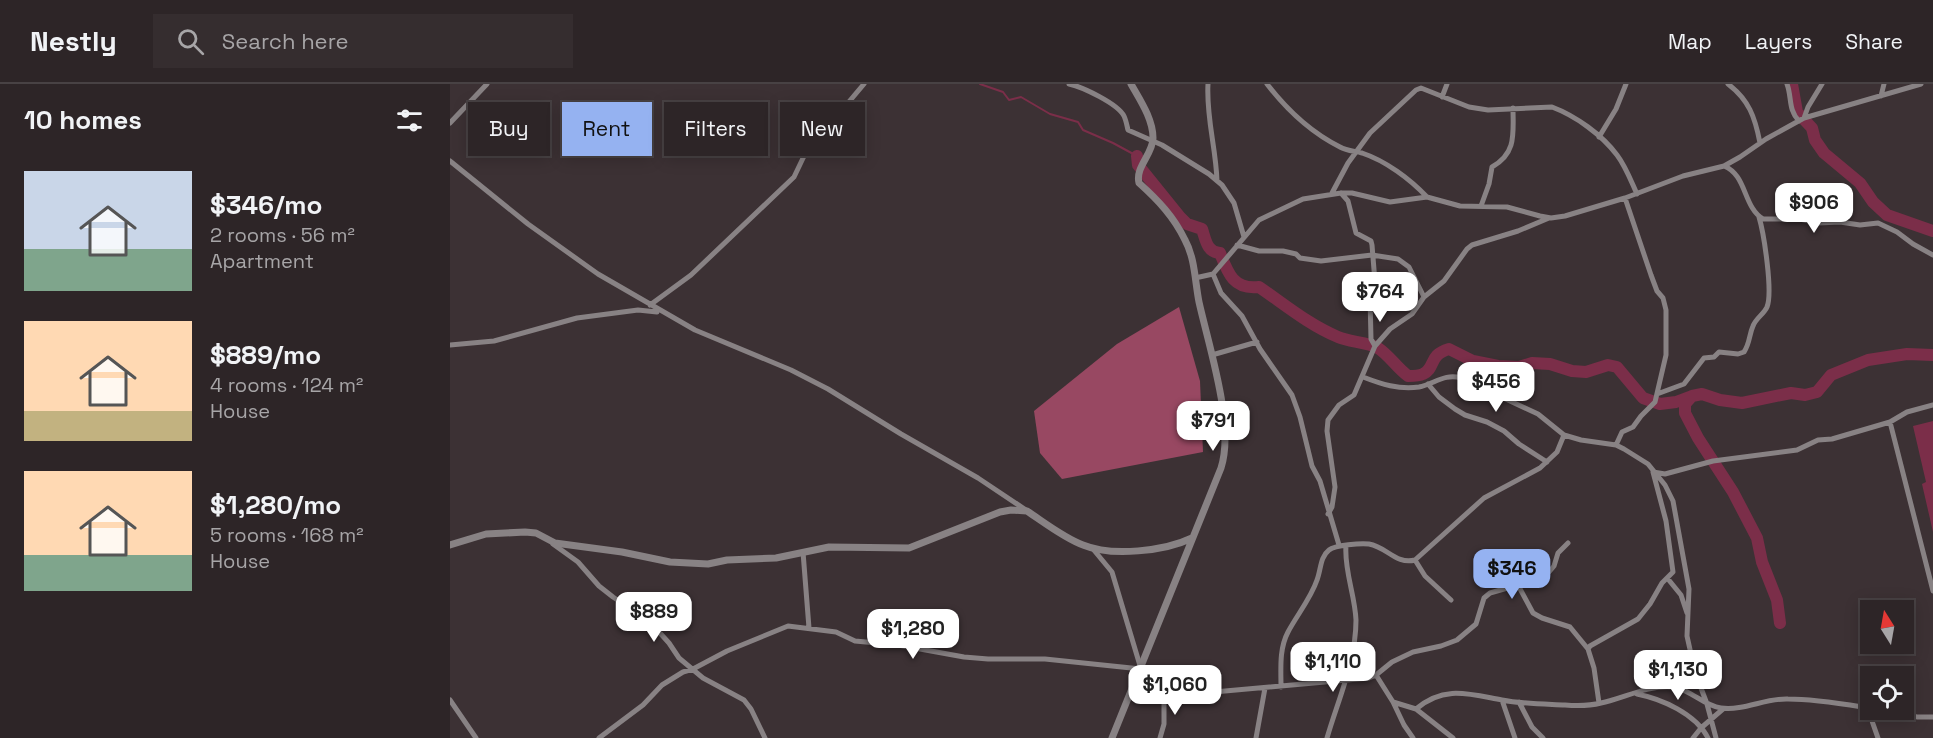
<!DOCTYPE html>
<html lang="en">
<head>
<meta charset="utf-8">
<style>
	:root { --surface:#2d2527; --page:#352d2f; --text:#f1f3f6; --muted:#a7a5a7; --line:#484244; --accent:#95b2f1 }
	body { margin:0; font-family:"Space Grotesk",sans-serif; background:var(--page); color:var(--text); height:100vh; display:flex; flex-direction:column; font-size:22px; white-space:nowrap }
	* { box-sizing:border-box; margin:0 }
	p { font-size:20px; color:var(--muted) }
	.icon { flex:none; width:33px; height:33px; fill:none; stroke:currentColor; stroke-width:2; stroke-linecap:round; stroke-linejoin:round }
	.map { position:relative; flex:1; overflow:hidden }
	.sheet { display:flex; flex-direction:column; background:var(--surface); width:450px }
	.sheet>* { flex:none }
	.top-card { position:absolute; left:18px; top:18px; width:570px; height:54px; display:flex; gap:12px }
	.needle { width:39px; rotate:349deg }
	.fabs { position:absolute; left:1410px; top:516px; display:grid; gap:12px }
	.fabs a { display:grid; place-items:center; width:54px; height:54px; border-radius:0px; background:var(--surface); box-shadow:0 3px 15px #0003,0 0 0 2px var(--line); font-size:30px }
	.price { position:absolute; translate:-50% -51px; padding:0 14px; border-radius:12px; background:#fff; color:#222; font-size:20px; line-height:39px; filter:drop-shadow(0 2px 3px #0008) }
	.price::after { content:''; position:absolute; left:50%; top:36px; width:18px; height:14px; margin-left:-9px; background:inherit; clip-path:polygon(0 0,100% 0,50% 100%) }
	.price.active { background:var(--accent); color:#111 }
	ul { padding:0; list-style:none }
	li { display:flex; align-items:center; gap:18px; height:150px; padding:0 24px }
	li span { display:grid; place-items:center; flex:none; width:168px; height:120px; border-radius:0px; color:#555 }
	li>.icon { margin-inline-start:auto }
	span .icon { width:72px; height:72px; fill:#fffc; stroke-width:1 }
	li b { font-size:26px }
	h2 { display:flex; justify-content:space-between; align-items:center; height:72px; padding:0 24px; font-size:26px }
	.chip { padding:0 21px; border-radius:0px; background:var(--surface); box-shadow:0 3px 15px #0003,0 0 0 2px var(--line); font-size:21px; line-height:54px }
	.chip.active { background:var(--accent); color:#111 }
	header { display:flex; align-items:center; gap:36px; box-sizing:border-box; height:84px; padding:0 30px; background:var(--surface); border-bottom:2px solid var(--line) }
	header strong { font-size:28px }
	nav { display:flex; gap:33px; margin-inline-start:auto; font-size:21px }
	.search { width:420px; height:54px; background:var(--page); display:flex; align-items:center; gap:15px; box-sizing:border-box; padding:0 21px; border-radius:0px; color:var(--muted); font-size:22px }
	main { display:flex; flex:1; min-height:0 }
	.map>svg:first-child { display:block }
	.forest { fill:#984862 }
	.water { fill:#7b2e49 }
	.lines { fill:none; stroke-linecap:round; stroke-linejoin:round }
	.stream { stroke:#7b2e49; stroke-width:2 }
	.river { stroke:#7b2e49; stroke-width:12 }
	.minor { stroke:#888284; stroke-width:5 }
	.tertiary { stroke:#888284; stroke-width:7 }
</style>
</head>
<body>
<header>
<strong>Nestly</strong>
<div class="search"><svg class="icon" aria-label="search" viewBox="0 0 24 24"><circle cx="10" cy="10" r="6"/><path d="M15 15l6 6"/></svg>Search here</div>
<nav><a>Map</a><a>Layers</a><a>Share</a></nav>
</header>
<main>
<section class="sheet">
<h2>10 homes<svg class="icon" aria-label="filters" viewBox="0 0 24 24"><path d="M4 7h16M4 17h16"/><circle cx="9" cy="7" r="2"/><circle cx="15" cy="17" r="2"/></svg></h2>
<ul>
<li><span style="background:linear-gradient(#c9d6e8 65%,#7fa58c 0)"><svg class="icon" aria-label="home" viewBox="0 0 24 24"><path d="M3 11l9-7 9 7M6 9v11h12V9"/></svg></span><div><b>$346/mo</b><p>2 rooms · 56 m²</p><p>Apartment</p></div></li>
<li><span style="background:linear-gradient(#ffd9b3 75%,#c2b280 0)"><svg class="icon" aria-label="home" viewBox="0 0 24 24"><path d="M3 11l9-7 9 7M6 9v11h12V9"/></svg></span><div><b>$889/mo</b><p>4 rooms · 124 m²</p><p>House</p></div></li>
<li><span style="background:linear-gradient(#ffd9b3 70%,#7fa58c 0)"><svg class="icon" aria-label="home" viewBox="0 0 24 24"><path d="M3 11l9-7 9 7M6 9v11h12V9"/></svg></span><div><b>$1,280/mo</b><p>5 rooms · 168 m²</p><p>House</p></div></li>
</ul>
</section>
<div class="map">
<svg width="1483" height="654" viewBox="0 0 1483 654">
	<rect width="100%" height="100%" fill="#3c3134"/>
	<path class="forest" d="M 729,223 L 750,297 L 753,368 L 612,395 L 590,369 L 584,327 L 667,260 Z"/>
	<path class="water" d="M 1483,337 L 1483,448 L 1472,400 L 1476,398 L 1463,342 Z"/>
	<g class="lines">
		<path class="stream" d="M 530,0 L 553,8 L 559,16 L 571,13 L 600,30 L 628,38 L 633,46 L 663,59 L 687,72"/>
		<path class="river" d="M 1342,0 L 1347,28 L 1362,44 L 1365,56 L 1374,69 L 1410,99 L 1423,118 L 1437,131 L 1483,147
			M 687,72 L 688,81 L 730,133 L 737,140 L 752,145 C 756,157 757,168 770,169 C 778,190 784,206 809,203 C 834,220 859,241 888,253 C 899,258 918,258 928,264 C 940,272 946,283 958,292 C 962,292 969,292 973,290 C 986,284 978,271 999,265 L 1023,277 L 1048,282 L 1069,283 L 1082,279 L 1100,280 L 1122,287 L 1136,288 L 1158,281 L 1167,283 L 1193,314 L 1210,320 L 1226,318 L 1242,312 L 1252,310 L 1270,316 L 1292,319 L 1341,309 L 1355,311 L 1367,308 L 1381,291 L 1418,276 L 1457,270 L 1483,271
			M 1242,312 L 1235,320 L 1235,329 L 1248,354 L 1283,408 L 1307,454 L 1312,478 L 1327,516 L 1330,539"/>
		<path class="minor" d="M 619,0 C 633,3 668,20 674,32 C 676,36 677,42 678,46 L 712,61 L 759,90 L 772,101 L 784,119 L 794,153
			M 758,0 C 756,33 766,64 767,97
			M 817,0 C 837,26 860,48 890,63 C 897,67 905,67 912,69 C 936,77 960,95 977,113
			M 1278,0 C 1299,16 1305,33 1310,59
			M 1337,0 C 1342,13 1338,26 1349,37
			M 1431,12 L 1434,0
			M 992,13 L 997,0
			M 1354,34 L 1358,23 L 1372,0
			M 0,39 L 37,0
			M 1149,53 L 1166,25 L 1176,0
			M 0,77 L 78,140 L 148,190 L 245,246 L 341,286 L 378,305 L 451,350 L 528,394 L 576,426
			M 1274,82 C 1297,91 1293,123 1313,135 L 1350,135 L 1368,139 L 1390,138 L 1410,141 L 1428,139 L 1447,148 L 1463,160 L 1483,171
			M 882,109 L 898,79 L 920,49 L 966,6 L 971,4 L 1019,23 L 1038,26 L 1102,23 C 1126,32 1152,51 1167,71 C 1176,83 1181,97 1187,110
			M 891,109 L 898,117 L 906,149 L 921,157 L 922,161 L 925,198 L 920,213 L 921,255 L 925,262
			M 1031,122 L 1039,100 L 1042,83 C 1067,69 1063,49 1063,24
			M 787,161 L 809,167 L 833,167 L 846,170 L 850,174 L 871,177 L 922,171 L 948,175 L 959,183 L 974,213
			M 763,190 L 771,209 L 792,232 L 810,265 L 842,311 L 850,333 L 862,382 L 870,397 L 889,461
			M 745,194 L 763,190 L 809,136 L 853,115 L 891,109 L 902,109 L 940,118 L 977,113 L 1010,122 L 1057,123 L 1090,132 L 1101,134 L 1115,132 L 1175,114 L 1233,92 L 1274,82 L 1290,73 L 1316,55 L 1354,34 L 1471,0
			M 200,221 L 241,191 L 344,93 L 355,70 L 414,0
			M 0,261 L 44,257 L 127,234 L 188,226 L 207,228
			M 762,271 L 807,258
			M 913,293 C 931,300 949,306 969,303 C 984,300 995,289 1011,294 L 1088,330 L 1114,351 L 1131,356 L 1166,361 L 1174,365 L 1198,380 L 1215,401 L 1223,417 L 1239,505 L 1237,552 L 1245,588 L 1257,620 L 1266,654
			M 978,300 L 989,313 L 1005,325 L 1015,331 L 1037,338 L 1054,347 L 1069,360 L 1097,378
			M 1207,310 L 1234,300 L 1254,274 L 1264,273 L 1269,268 L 1288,270 L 1294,268 C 1300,259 1299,251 1303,242 C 1306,234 1314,230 1317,223 C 1323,208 1314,150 1309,133
			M 1440,338 L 1483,507
			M 1166,361 L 1172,348 L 1183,343 L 1191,332 L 1205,318 L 1216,271 L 1216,226 L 1213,214 L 1207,207 L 1201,191 L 1175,114
			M 878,430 L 882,423 L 885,403 L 877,347 L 878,336 L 889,321 L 904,311 L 925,262 L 940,245 L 962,230 L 974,213 L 994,197 L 1017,165 L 1022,161 L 1068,147 L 1099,134
			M 1118,459 L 1108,469 L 1104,482 L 1099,488 L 1068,501 L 1083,529 L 1092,534 L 1120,543 L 1138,565
			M 103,460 L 128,478 L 149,502 L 163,513 L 200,538 L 219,559 L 229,574 L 253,594 L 294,616 L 301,625 L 315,654
			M 353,468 L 359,544
			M 965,476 L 1034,414 L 1090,384 L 1107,368 L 1114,351
			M 1218,495 L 1231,511 L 1237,529
			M 926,591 L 943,618 L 966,625 L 1003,654
			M 684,602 L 702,606 L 753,609 L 919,594 L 926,591 L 942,578 L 963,568 L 991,562 L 1007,556 L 1026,540 L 1034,514 L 1040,509 L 1068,501
			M 831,603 C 831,585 829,565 838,548 C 847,531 861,514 867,496 C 871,486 870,473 879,466 C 885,461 911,459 919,460 C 937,463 946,481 965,476 L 975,492 L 1001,516
			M 1187,610 C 1212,615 1246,630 1258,654
			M 0,616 L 26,654
			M 1052,616 L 1065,654
			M 943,618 L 954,641 L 963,654
			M 1069,618 L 1082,643 L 1093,654
			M 1149,619 L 1144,584 L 1138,565 L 1140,562 L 1188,535 L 1200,520 L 1212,499 L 1223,488 L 1216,437 L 1203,388 L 1215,390 L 1263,377 L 1347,366 L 1368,356 L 1382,355 L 1440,338 L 1457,328 L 1483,321
			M 966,625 C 994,601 1019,610 1052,616 C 1072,620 1094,620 1115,621 C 1127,622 1139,622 1151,619 C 1174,614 1198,601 1222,603 C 1241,605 1253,622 1271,624 C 1294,627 1315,614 1338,615 C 1376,615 1417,625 1455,629 L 1467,633 L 1483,633
			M 1412,625 L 1422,637 L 1428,654
			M 149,654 L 193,621 L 212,601 L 233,588 L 243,585 L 277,567 L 338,542 L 386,548 L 405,557 L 448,561 L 514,573 L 538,575 L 595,575 L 691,585 L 662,488 L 643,465
			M 710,654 L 714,640 L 714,607
			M 806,654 L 815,604
			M 877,654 C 888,616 906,577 906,536 C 905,511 894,486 896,462
			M 1243,654 L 1251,644 L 1273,625"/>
		<path class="tertiary" d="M 0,461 L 36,450 L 75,448 L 86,449 L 105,459 L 172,468 L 220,478 L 258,480 L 277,476 L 326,474 L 379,463 L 459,464 L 550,428 L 561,426 L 577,427 C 595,439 614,454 633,461 C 662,473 715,467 742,454
			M 662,654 L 771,384 C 785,341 759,263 749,218 C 745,198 745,174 735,156 C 724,133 708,116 689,99 C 685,83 703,70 703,54 C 703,35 690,16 681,0"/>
	</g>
</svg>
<div class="fabs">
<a><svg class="needle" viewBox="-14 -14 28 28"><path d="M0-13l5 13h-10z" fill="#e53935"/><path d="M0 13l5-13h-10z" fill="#a7a5a7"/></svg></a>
<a><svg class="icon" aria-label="locate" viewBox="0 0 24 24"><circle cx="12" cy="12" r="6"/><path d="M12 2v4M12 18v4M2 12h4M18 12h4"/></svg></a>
</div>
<b class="price" style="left:1364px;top:150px">$906</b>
<b class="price" style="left:930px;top:239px">$764</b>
<b class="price" style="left:1046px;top:329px">$456</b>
<b class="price" style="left:763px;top:368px">$791</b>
<b class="price active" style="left:1062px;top:516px">$346</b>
<b class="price" style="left:204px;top:559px">$889</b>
<b class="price" style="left:463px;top:576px">$1,280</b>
<b class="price" style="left:883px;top:609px">$1,110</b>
<b class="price" style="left:1228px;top:617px">$1,130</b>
<b class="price" style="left:725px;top:632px">$1,060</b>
<div class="top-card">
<a class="chip">Buy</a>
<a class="chip active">Rent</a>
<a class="chip">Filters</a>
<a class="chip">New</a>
</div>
</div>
</main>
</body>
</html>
